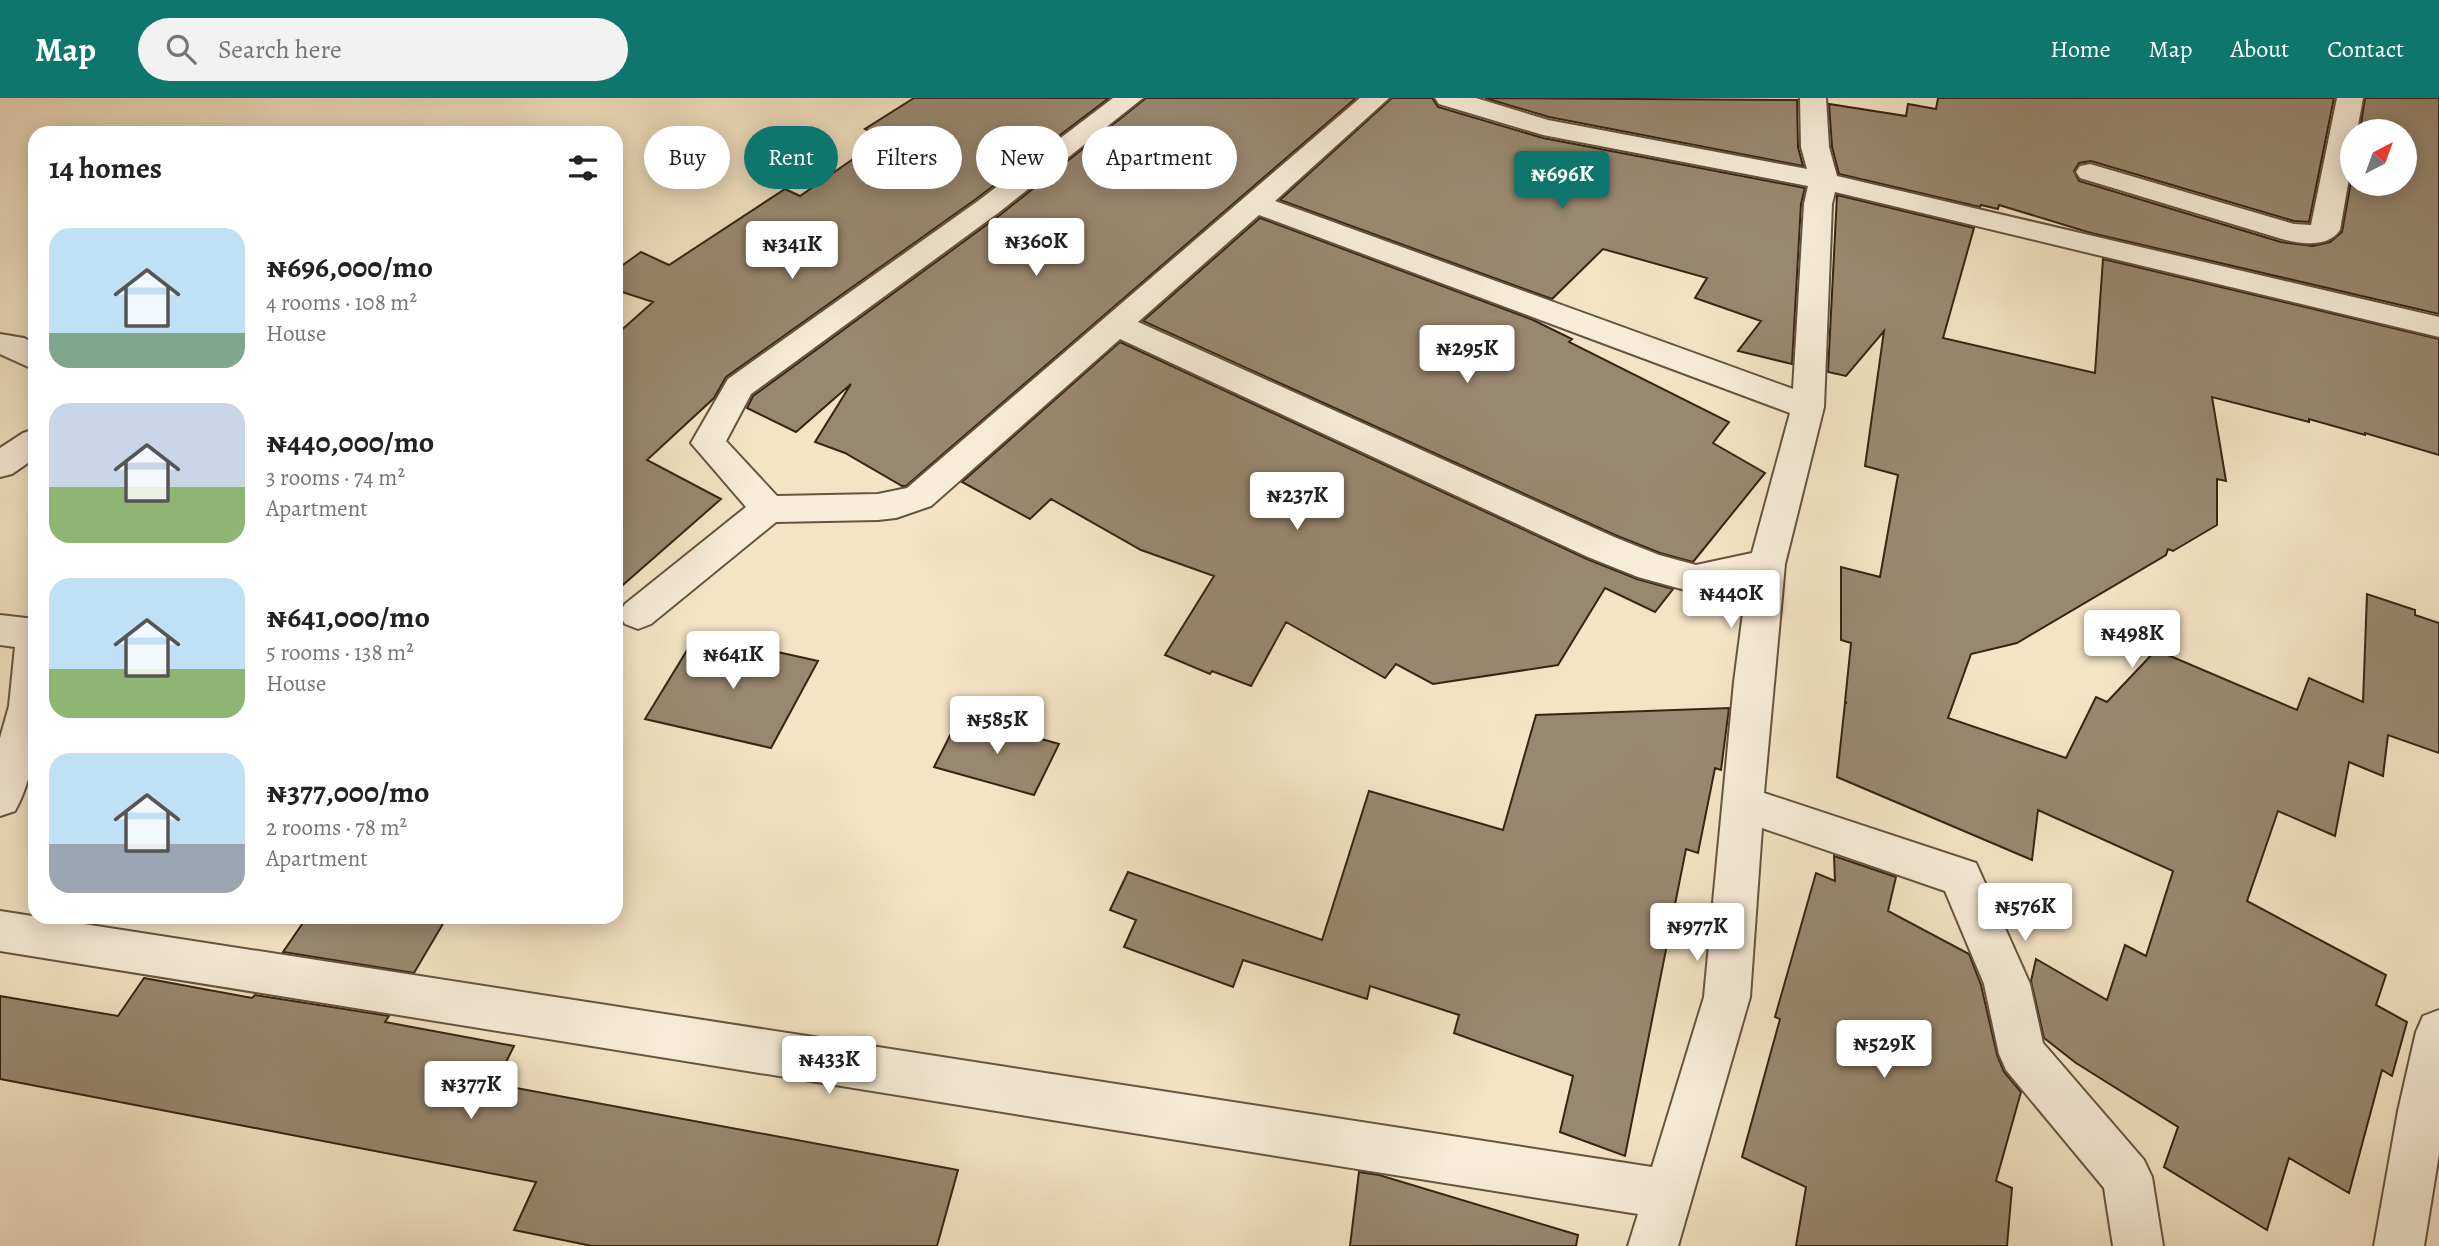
<!DOCTYPE html>
<html lang="en">
<head>
<meta charset="utf-8">
<style>
	:root { --surface:#fff; --page:#f2f2f2; --text:#222; --muted:#767676; --accent:#0f766e }
	body { margin:0; font-family:Alegreya,serif; background:var(--page); color:var(--text); height:100vh; display:flex; flex-direction:column; font-size:26px; white-space:nowrap }
	* { box-sizing:border-box; margin:0 }
	p { font-size:23px; color:var(--muted) }
	.icon { flex:none; width:38px; height:38px; fill:none; stroke:currentColor; stroke-width:2; stroke-linecap:round; stroke-linejoin:round }
	.map { position:relative; flex:1; overflow:hidden }
	.panel { position:absolute; left:28px; top:28px; width:595px; height:798px; display:flex; flex-direction:column; background:var(--surface); border-radius:21px; box-shadow:0 4px 18px #0003 }
	.panel>* { flex:none }
	.banner { position:absolute; left:644px; top:28px; width:665px; height:63px; display:flex; gap:14px }
	.needle { width:46px; rotate:41deg }
	.fabs { position:absolute; left:2340px; top:21px; display:grid; gap:14px }
	.fabs a { display:grid; place-items:center; width:77px; height:77px; border-radius:50%; background:var(--surface); box-shadow:0 4px 18px #0003; font-size:35px }
	.price { position:absolute; translate:-50% -60px; padding:0 16px; border-radius:7px; background:#fff; color:#222; font-size:23px; line-height:46px; filter:drop-shadow(0 2px 4px #0008) }
	.price::after { content:''; position:absolute; left:50%; top:42px; width:21px; height:16px; margin-left:-10px; background:inherit; clip-path:polygon(0 0,100% 0,50% 100%) }
	.price.current { background:var(--accent); color:#fff }
	ul { padding:0; list-style:none }
	li { display:flex; align-items:center; gap:21px; height:175px; padding:0 21px }
	li span { display:grid; place-items:center; flex:none; width:196px; height:140px; border-radius:21px; color:#555 }
	li>.icon { margin-inline-start:auto }
	span .icon { width:84px; height:84px; fill:#fffc; stroke-width:1 }
	li b { font-size:30px }
	h2 { display:flex; justify-content:space-between; align-items:center; height:84px; padding:0 21px; font-size:30px }
	.chip { padding:0 24px; border-radius:32px; background:var(--surface); box-shadow:0 4px 18px #0003; font-size:24px; line-height:63px }
	.chip.current { background:var(--accent); color:#fff }
	header { display:flex; align-items:center; gap:42px; box-sizing:border-box; height:98px; padding:0 35px; background:var(--accent); color:#fff }
	header strong { font-size:33px }
	nav { display:flex; gap:38px; margin-inline-start:auto; font-size:24px }
	.search { width:490px; height:63px; background:var(--page); display:flex; align-items:center; gap:18px; box-sizing:border-box; padding:0 24px; border-radius:38px; color:var(--muted); font-size:26px }
	.map>svg:first-child { display:block }
	.building { fill:#998870; stroke:#372414; stroke-width:2 }
	.lines { fill:none; stroke-linecap:round; stroke-linejoin:round }
	.minor-casing { stroke:#665440; stroke-width:4 }
	.minor { fill:#f8edd9; fill-rule:evenodd }
</style>
</head>
<body>
<header>
<strong>Map</strong>
<div class="search"><svg class="icon" aria-label="search" viewBox="0 0 24 24"><circle cx="10" cy="10" r="6"/><path d="M15 15l6 6"/></svg>Search here</div>
<nav><a>Home</a><a>Map</a><a>About</a><a>Contact</a></nav>
</header>
<div class="map">
<svg width="2439" height="1148" viewBox="0 0 2439 1148">
	<rect width="100%" height="100%" fill="#f4e4c5"/>
	<filter id="stains"><feTurbulence type="fractalNoise" baseFrequency=".00286" numOctaves="4"/><feColorMatrix values="0 0 0 0 .2 0 0 0 0 .09 0 0 0 0 .02 0 0 0 .5 -.17"/></filter>
	<radialGradient id="worn" r=".72"><stop offset=".6" stop-color="#630" stop-opacity="0"/><stop offset="1" stop-color="#630" stop-opacity=".3"/></radialGradient>
	<path class="building" d="M 914,0 L 1109,0 L 976,101 L 726,279 L 714,300 L 647,362 L 721,401 L 616,493 L 616,237 L 653,204 L 616,192 L 616,172 L 641,154 L 669,167 L 785,91 L 800,98 L 883,40 L 865,31 Z
		M 1146,0 L 1356,0 L 906,388 L 902,388 L 845,355 L 815,344 L 851,286 L 796,334 L 747,310 L 753,298 L 1000,117 Z
		M 1392,0 L 1432,0 L 1438,9 L 1543,40 L 1805,90 L 1801,106 L 1792,266 L 1738,253 L 1761,223 L 1695,200 L 1707,180 L 1603,151 L 1552,201 L 1280,102 Z
		M 1485,0 L 1797,2 L 1798,49 L 1803,68 L 1549,19 Z
		M 1938,0 L 2334,0 L 2309,124 L 2294,123 L 2091,63 L 2079,65 L 2074,73 L 2079,83 L 2281,144 L 2313,148 L 2330,144 L 2342,134 L 2352,78 L 2352,86 L 2404,86 L 2404,33 L 2360,33 L 2365,0 L 2439,0 L 2439,216 L 2091,135 L 1999,107 L 1998,111 L 1981,107 L 1980,109 L 1839,76 L 1832,49 L 1829,6 L 1906,18 L 1908,6 L 1936,11 Z
		M 1837,97 L 1974,130 L 1943,240 L 2095,275 L 2103,161 L 2439,241 L 2439,357 L 2365,335 L 2365,337 L 2309,321 L 2309,324 L 2212,299 L 2226,383 L 2217,381 L 2217,427 L 2173,453 L 2168,451 L 2166,457 L 2017,545 L 1971,556 L 1948,620 L 2066,660 L 2096,599 L 2107,604 L 2156,552 L 2297,612 L 2309,580 L 2363,604 L 2367,496 L 2415,512 L 2415,517 L 2439,525 L 2439,655 L 2388,637 L 2383,678 L 2349,664 L 2335,738 L 2278,713 L 2247,803 L 2386,877 L 2376,907 L 2407,924 L 2392,978 L 2382,972 L 2349,1095 L 2289,1060 L 2267,1132 L 2164,1069 L 2178,1029 L 2076,965 L 2044,940 L 2031,883 L 2036,861 L 2107,902 L 2125,847 L 2146,858 L 2173,773 L 2038,712 L 2032,762 L 1837,679 L 1845,605 L 1847,605 L 1845,604 L 1851,545 L 1841,542 L 1841,469 L 1880,479 L 1898,377 L 1865,368 L 1884,233 L 1846,278 L 1828,274 Z
		M 1260,120 L 1531,221 L 1572,241 L 1569,244 L 1729,324 L 1713,345 L 1765,375 L 1693,464 L 1660,455 L 1615,437 L 1143,223 Z
		M 1120,244 L 1587,461 L 1637,481 L 1673,491 L 1655,514 L 1605,490 L 1558,567 L 1433,586 L 1396,566 L 1385,580 L 1286,524 L 1251,588 L 1212,573 L 1210,576 L 1165,557 L 1214,478 L 1141,452 L 1051,401 L 1030,421 L 962,384 Z
		M 697,536 L 818,563 L 771,650 L 645,621 Z
		M 1729,610 L 1721,672 L 1715,670 L 1698,755 L 1686,751 L 1625,1058 L 1560,1034 L 1573,978 L 1454,935 L 1459,917 L 1370,888 L 1367,901 L 1243,862 L 1233,889 L 1124,849 L 1136,822 L 1110,812 L 1128,774 L 1322,842 L 1369,693 L 1503,732 L 1536,617 Z
		M 960,618 L 1059,646 L 1034,697 L 934,669 Z
		M 1834,758 L 1896,779 L 1888,813 L 1969,856 L 1981,887 L 1997,957 L 2004,974 L 2021,994 L 1996,1083 L 2012,1090 L 2007,1148 L 1796,1148 L 1806,1089 L 1742,1059 L 1780,921 L 1775,919 L 1816,775 L 1835,783 Z
		M 307,819 L 447,819 L 414,875 L 283,854 Z
		M 144,880 L 252,900 L 255,897 L 389,918 L 385,924 L 514,948 L 495,986 L 958,1072 L 937,1148 L 592,1148 L 514,1132 L 536,1084 L 0,981 L 0,898 L 118,918 Z
		M 1359,1074 L 1379,1077 L 1578,1137 L 1576,1148 L 1350,1148 Z"/>
	<g class="lines">
		<defs>
			<path id="minor" d="M 1113,0 L 1143,0 L 998,115 L 751,296 L 726,343 L 777,398 L 878,396 L 907,390 L 1360,0 L 1389,0 L 1275,103 L 1793,291 L 1804,106 L 1808,88 L 1543,37 L 1439,6 L 1435,0 L 1476,0 L 1548,22 L 1807,71 L 1801,49 L 1800,0 L 1826,0 L 1829,49 L 1837,78 L 2439,219 L 2439,239 L 1835,94 L 1832,106 L 1824,309 L 1785,466 L 1764,695 L 1976,765 L 2030,886 L 2043,945 L 2144,1062 L 2152,1079 L 2163,1148 L 2113,1148 L 2104,1090 L 2006,972 L 1999,956 L 1984,886 L 1945,793 L 1762,730 L 1750,899 L 1678,1148 L 1628,1148 L 1638,1116 L 0,853 L 0,813 L 1652,1069 L 1704,899 L 1734,584 L 1747,484 L 1696,495 L 1638,479 L 1588,459 L 1120,241 L 931,408 L 896,420 L 878,422 L 776,424 L 651,526 L 638,531 L 625,526 L 619,516 L 625,506 L 746,409 L 691,345 L 728,281 L 978,103 ZM 1259,117 L 1790,315 L 1752,455 L 1696,467 L 1659,457 L 1614,439 L 1138,224 Z
				M 2337,0 L 2363,0 L 2357,33 L 2352,33 L 2352,63 L 2340,132 C 2328,150 2300,146 2282,141 L 2080,80 L 2076,74 L 2080,68 L 2090,66 L 2294,126 L 2311,127 Z
				M 0,236 L 24,240 L 35,246 L 35,272 L 0,256 Z
				M 35,331 L 35,360 L 12,376 L 0,379 L 0,350 L 23,335 Z
				M 0,517 L 35,521 C 35,583 46,658 15,713 L 0,718 L 0,640 L 9,608 L 15,549 L 0,547 Z
				M 2439,912 L 2439,1056 L 2424,1148 L 2374,1148 L 2398,1013 L 2416,934 L 2423,918 Z"/>
		</defs>
		<use href="#minor" class="minor-casing"/>
		<use href="#minor" class="minor"/>
	</g>
	<rect width="100%" height="100%" filter="url(#stains)"/>
	<rect width="100%" height="100%" fill="url(#worn)"/>
</svg>
<div class="fabs">
<a><svg class="needle" viewBox="-14 -14 28 28"><path d="M0-13l5 13h-10z" fill="#e53935"/><path d="M0 13l5-13h-10z" fill="#767676"/></svg></a>
</div>
<b class="price current" style="left:1562px;top:113px">₦696K</b>
<b class="price" style="left:1036px;top:180px">₦360K</b>
<b class="price" style="left:792px;top:183px">₦341K</b>
<b class="price" style="left:1467px;top:287px">₦295K</b>
<b class="price" style="left:1297px;top:434px">₦237K</b>
<b class="price" style="left:1731px;top:532px">₦440K</b>
<b class="price" style="left:2132px;top:572px">₦498K</b>
<b class="price" style="left:733px;top:593px">₦641K</b>
<b class="price" style="left:997px;top:658px">₦585K</b>
<b class="price" style="left:2025px;top:845px">₦576K</b>
<b class="price" style="left:1697px;top:865px">₦977K</b>
<b class="price" style="left:1884px;top:982px">₦529K</b>
<b class="price" style="left:829px;top:998px">₦433K</b>
<b class="price" style="left:471px;top:1023px">₦377K</b>
<div class="banner">
<a class="chip">Buy</a>
<a class="chip current">Rent</a>
<a class="chip">Filters</a>
<a class="chip">New</a>
<a class="chip">Apartment</a>
</div>
<section class="panel">
<h2>14 homes<svg class="icon" aria-label="filters" viewBox="0 0 24 24"><path d="M4 7h16M4 17h16"/><circle cx="9" cy="7" r="2"/><circle cx="15" cy="17" r="2"/></svg></h2>
<ul>
<li><span style="background:linear-gradient(#bfe0f5 75%,#7fa58c 0)"><svg class="icon" aria-label="home" viewBox="0 0 24 24"><path d="M3 11l9-7 9 7M6 9v11h12V9"/></svg></span><div><b>₦696,000/mo</b><p>4 rooms · 108 m²</p><p>House</p></div></li>
<li><span style="background:linear-gradient(#c9d6e8 60%,#8fb573 0)"><svg class="icon" aria-label="home" viewBox="0 0 24 24"><path d="M3 11l9-7 9 7M6 9v11h12V9"/></svg></span><div><b>₦440,000/mo</b><p>3 rooms · 74 m²</p><p>Apartment</p></div></li>
<li><span style="background:linear-gradient(#bfe0f5 65%,#8fb573 0)"><svg class="icon" aria-label="home" viewBox="0 0 24 24"><path d="M3 11l9-7 9 7M6 9v11h12V9"/></svg></span><div><b>₦641,000/mo</b><p>5 rooms · 138 m²</p><p>House</p></div></li>
<li><span style="background:linear-gradient(#bfe0f5 65%,#9aa5b1 0)"><svg class="icon" aria-label="home" viewBox="0 0 24 24"><path d="M3 11l9-7 9 7M6 9v11h12V9"/></svg></span><div><b>₦377,000/mo</b><p>2 rooms · 78 m²</p><p>Apartment</p></div></li>
</ul>
</section>
</div>
</body>
</html>
